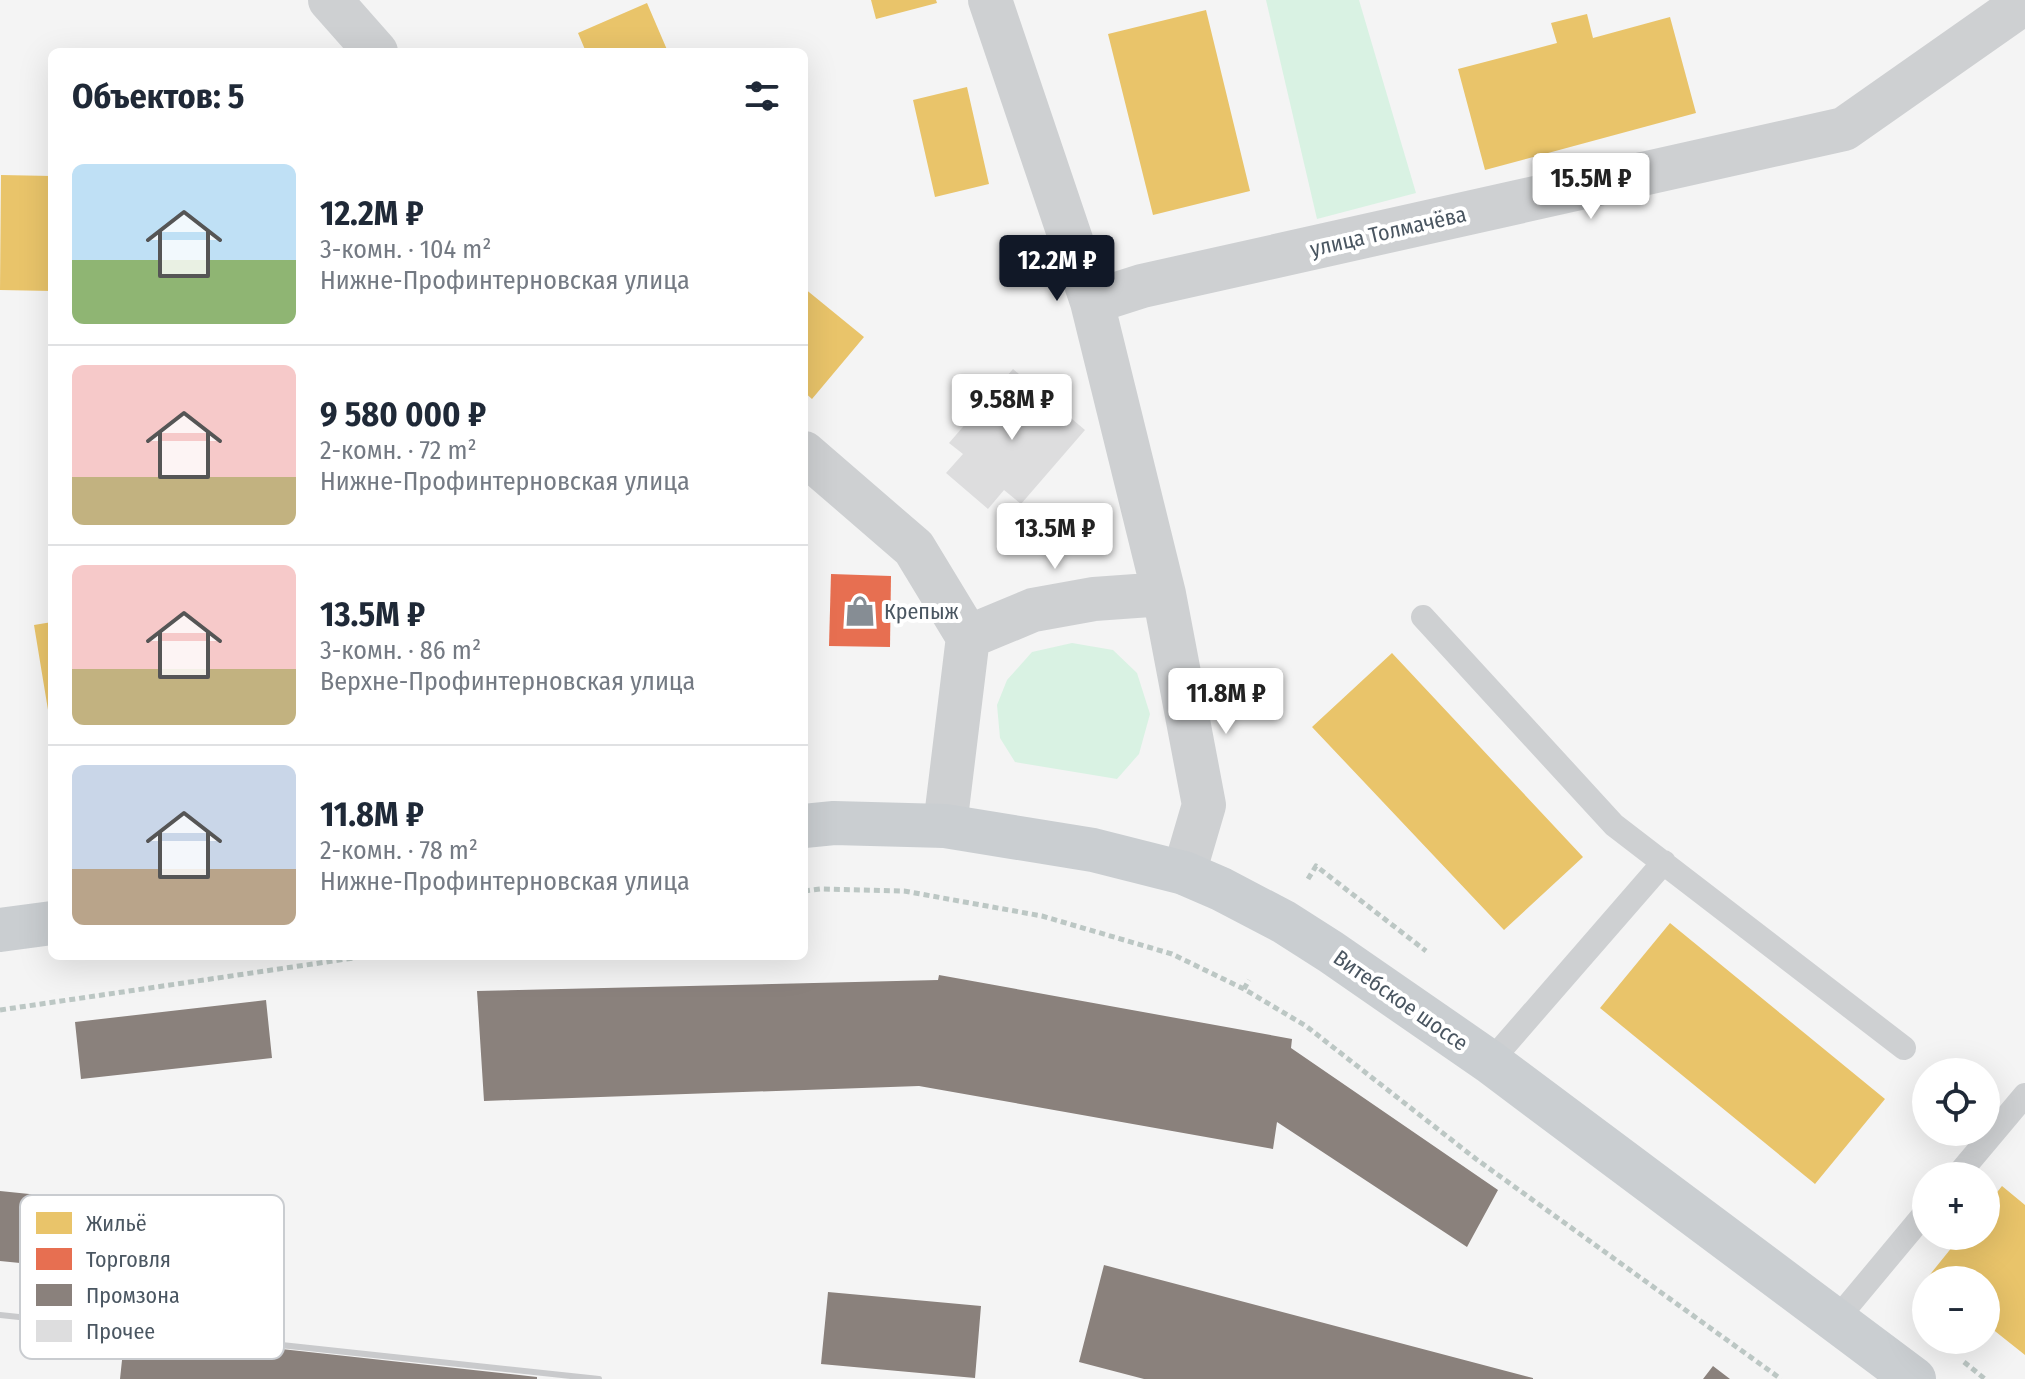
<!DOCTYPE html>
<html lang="ru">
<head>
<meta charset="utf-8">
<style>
	:root { --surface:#fff; --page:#f2f2f3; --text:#1f2937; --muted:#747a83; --line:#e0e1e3; --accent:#111827 }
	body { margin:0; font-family:"Fira Sans Condensed",sans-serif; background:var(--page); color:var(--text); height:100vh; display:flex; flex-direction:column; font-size:30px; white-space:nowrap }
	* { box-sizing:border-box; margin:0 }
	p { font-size:26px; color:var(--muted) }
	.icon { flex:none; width:44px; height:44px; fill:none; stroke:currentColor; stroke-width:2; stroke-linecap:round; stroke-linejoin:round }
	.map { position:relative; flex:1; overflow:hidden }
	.details { position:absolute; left:48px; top:48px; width:760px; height:912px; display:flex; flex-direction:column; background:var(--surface); border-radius:12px; box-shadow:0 8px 32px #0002 }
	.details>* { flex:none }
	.controls { position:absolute; left:1912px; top:1058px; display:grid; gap:16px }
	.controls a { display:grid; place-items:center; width:88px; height:88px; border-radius:50%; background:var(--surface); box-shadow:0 8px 32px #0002; font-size:40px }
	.price { position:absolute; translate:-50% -68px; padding:0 18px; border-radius:8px; background:#fff; color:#222; font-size:26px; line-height:52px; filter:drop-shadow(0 2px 4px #0008) }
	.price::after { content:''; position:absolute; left:50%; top:48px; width:24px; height:18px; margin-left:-12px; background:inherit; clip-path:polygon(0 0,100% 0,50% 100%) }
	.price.selected { background:var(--accent); color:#fff }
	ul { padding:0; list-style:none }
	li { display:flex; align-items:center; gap:24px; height:200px; padding:0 24px }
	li+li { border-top:2px solid var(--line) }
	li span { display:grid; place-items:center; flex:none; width:224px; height:160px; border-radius:12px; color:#555 }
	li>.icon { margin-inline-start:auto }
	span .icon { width:96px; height:96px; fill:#fffc; stroke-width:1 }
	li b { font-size:34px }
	h2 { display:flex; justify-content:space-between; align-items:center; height:96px; padding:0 24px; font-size:34px }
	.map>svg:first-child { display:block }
	.green { fill:#d9f2e3 }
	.homes { fill:#e9c46a }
	.shops { fill:#e76f51 }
	.industry { fill:#8a817c }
	.building { fill:#ddddde }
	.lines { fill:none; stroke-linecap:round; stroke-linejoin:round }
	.path { stroke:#bcc7c4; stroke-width:5; stroke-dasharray:6 4; stroke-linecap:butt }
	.service { stroke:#ced0d2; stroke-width:24 }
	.minor { stroke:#ced0d2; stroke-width:44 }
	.primary { stroke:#caced1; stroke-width:44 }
	.rail { stroke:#c9cacc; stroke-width:6 }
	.labels { text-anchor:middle; stroke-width:8; stroke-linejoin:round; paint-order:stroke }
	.street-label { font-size:22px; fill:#4a5661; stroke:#fff }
	.poi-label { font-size:22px; fill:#4a5661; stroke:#fff; text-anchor:start }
	.key { fill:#fff; stroke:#c9ccd0; stroke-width:2 }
	.key-label { font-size:22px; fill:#4a5661 }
</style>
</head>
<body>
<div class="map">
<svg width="2025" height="1379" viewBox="0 0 2025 1379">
	<rect width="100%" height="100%" fill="#f4f4f4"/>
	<path class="green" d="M 1266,0 L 1359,0 L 1416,193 L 1317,219 Z
		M 1072,643 L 1113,650 L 1137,673 L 1150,714 L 1139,754 L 1117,779 L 1015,762 L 1000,738 L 997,705 L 1007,680 L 1032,652 Z"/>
	<path class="homes" d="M 871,0 L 936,0 L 937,3 L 876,19 Z
		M 647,3 L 668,52 L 586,52 L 578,33 Z
		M 1206,10 L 1250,191 L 1153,215 L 1108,34 Z
		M 1587,14 L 1593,38 L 1670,17 L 1696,113 L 1485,170 L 1458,69 L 1557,43 L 1551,23 Z
		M 967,87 L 989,184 L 935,197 L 913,100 Z
		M 1,175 L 52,176 L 52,291 L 0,290 Z
		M 804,288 L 864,337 L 812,399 L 804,392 Z
		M 52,622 L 52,716 L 49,716 L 34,625 Z
		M 1392,653 L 1583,857 L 1504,930 L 1312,727 Z
		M 1670,923 L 1885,1099 L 1815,1184 L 1600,1008 Z
		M 2002,1186 L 2025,1205 L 2025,1355 L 1986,1324 L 1986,1280 L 1931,1280 L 1928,1277 L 1961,1236 L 1986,1236 L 1986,1206 Z"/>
	<path class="shops" d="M 831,574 L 891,576 L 890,647 L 829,646 Z"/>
	<path class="industry" d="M 939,975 L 1292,1039 L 1291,1048 L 1498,1190 L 1467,1247 L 1277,1122 L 1273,1149 L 919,1086 L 484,1101 L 477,991 L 938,980 Z
		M 266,1000 L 272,1058 L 81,1079 L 75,1022 Z
		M 0,1191 L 127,1204 L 120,1273 L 0,1261 Z
		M 1104,1265 L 1533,1378 L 1533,1379 L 1144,1379 L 1079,1362 Z
		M 828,1292 L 981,1306 L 975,1378 L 821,1364 Z
		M 125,1332 L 537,1377 L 537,1379 L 120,1379 Z
		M 1713,1366 L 1730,1379 L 1703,1379 Z"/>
	<path class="building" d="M 1013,369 L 1085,430 L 1021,504 L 1004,490 L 988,509 L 946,473 L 963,454 L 949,443 Z"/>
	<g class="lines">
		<path class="path" d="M 1308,879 L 1316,866 L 1426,951
			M 804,891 L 820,889 L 904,891 L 1042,916 L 1172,954 L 1244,989 L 1306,1026 L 1476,1159 L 1781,1379
			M 1244,989 L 1249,980
			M 0,1010 L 367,956
			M 1964,1362 L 1985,1379"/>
		<path class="service" d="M 1423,617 L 1614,825 L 1904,1048
			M 1490,1062 L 1664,862
			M 1957,1176 L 2025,1095
			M 1836,1320 L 1926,1212"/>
		<path class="minor" d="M 330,0 L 376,52
			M 990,0 L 1092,302 L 1164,594 L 1204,805 L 1184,873
			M 1092,302 L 1142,286 L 1844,129 L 2025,2
			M 804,453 L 914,548 L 968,637 L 945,826
			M 968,637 L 1033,610 L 1094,599 L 1164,594"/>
		<path class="primary" d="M 804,826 L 834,823 L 945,826 L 1093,850 L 1184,873 L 1221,889 L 1284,922 L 1331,952 L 1490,1062 L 1914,1379
			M 0,930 L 52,923"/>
		<path class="rail" d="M 0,1315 L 599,1379"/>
	</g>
	<defs>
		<symbol id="shop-bare" viewBox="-9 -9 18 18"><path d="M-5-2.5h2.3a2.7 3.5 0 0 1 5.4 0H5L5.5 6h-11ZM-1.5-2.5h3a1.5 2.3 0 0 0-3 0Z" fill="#868d94" stroke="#fff" stroke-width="2.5" paint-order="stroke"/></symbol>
	</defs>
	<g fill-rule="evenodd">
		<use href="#shop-bare" x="838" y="589" width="44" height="44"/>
	</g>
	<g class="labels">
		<g class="street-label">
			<text transform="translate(1388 231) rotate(-13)" y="8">улица Толмачёва</text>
			<text transform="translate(1401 1000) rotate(35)" y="8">Витебское шоссе</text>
		</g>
		<g class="poi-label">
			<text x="884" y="619">Крепыж</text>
		</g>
	</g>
	<rect x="20" y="1195" width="264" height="164" rx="12" class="key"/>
	<rect x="36" y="1212" width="36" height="22" fill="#e9c46a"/>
	<rect x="36" y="1248" width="36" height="22" fill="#e76f51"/>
	<rect x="36" y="1284" width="36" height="22" fill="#8a817c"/>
	<rect x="36" y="1320" width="36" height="22" fill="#ddddde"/>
	<g class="key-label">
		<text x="86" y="1231">Жильё</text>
		<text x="86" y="1267">Торговля</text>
		<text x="86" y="1303">Промзона</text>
		<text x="86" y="1339">Прочее</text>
	</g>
</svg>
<div class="controls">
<a><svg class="icon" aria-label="locate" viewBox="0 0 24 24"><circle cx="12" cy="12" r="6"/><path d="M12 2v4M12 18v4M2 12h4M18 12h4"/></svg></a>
<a>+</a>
<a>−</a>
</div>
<b class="price" style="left:1591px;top:221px">15.5M ₽</b>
<b class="price selected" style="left:1057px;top:303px">12.2M ₽</b>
<b class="price" style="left:1012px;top:442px">9.58M ₽</b>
<b class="price" style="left:1055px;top:571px">13.5M ₽</b>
<b class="price" style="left:1226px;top:736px">11.8M ₽</b>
<section class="details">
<h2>Объектов: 5<svg class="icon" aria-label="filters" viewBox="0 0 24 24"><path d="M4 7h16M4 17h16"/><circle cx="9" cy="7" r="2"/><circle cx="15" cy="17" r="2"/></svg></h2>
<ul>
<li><span style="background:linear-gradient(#bfe0f5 60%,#8fb573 0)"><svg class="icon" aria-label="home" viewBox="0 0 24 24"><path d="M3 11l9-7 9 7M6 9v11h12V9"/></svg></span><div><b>12.2M ₽</b><p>3-комн. · 104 m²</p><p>Нижне-Профинтерновская улица</p></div></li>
<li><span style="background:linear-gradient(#f6c9c9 70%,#c2b280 0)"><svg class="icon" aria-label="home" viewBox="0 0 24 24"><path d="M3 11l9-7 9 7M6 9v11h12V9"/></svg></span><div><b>9 580 000 ₽</b><p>2-комн. · 72 m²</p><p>Нижне-Профинтерновская улица</p></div></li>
<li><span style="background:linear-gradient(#f6c9c9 65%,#c2b280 0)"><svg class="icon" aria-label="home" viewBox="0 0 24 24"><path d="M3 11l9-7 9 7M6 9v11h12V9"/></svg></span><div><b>13.5M ₽</b><p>3-комн. · 86 m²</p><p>Верхне-Профинтерновская улица</p></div></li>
<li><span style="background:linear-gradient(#c9d6e8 65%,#b9a48a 0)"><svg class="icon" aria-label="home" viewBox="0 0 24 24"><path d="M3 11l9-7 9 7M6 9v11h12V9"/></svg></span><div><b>11.8M ₽</b><p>2-комн. · 78 m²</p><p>Нижне-Профинтерновская улица</p></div></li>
</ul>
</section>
</div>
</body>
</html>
